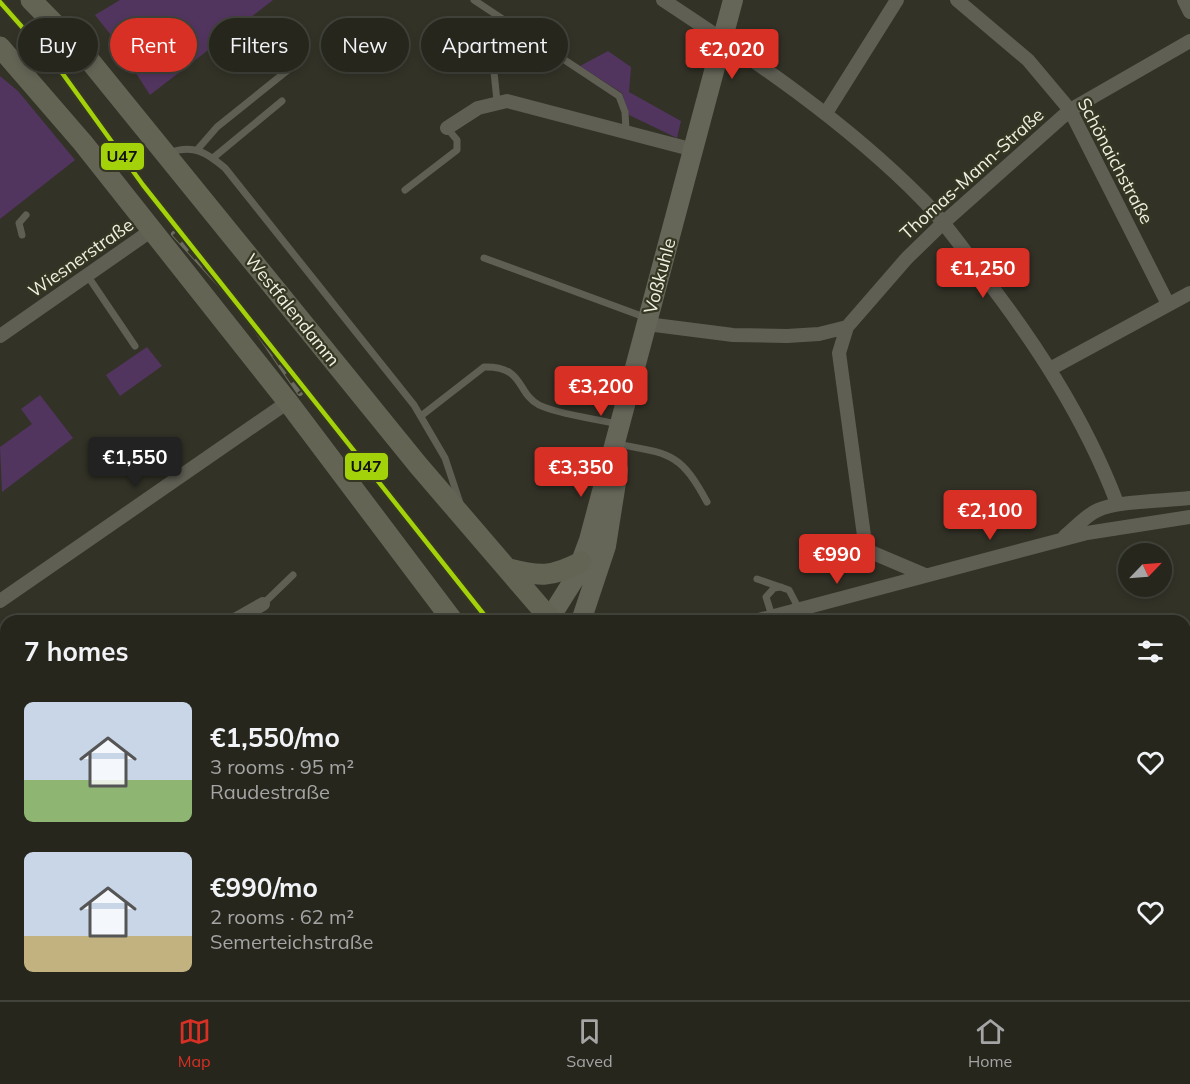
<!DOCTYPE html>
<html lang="en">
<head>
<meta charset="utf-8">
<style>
	:root { --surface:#26261d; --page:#2e2e26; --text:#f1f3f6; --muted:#a4a5a4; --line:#42433b; --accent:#d93025 }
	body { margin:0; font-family:Mulish,sans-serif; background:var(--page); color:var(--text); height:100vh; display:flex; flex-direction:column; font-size:22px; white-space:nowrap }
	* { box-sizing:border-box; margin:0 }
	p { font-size:20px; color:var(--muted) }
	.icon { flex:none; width:33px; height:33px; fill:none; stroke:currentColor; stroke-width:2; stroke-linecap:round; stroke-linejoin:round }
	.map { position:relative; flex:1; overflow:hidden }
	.panel { position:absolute; left:0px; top:615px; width:1191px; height:386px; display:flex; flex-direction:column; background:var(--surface); border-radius:18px 18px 0 0; box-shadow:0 3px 9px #0003,0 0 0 2px var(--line) }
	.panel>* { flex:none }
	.banner { position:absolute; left:18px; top:18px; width:600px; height:54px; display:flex; gap:12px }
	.needle { width:39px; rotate:65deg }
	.controls { position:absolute; left:1118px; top:543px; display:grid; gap:12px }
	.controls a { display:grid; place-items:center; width:54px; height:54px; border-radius:50%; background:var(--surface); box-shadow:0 3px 9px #0003,0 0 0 2px var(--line); font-size:30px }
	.price { position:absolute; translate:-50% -51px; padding:0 14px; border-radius:6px; background:var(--accent); color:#fff; font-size:20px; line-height:39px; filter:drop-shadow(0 2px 3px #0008) }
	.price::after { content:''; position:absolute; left:50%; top:36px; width:18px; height:14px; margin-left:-9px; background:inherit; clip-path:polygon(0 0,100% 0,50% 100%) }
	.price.on { background:#222; color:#fff }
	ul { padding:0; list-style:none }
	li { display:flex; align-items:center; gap:18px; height:150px; padding:0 24px }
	li span { display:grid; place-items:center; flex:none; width:168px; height:120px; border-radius:9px; color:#555 }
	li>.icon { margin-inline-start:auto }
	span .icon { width:72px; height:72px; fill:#fffc; stroke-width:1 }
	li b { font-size:26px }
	h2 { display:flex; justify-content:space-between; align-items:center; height:72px; padding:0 24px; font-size:26px }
	.tag { padding:0 21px; border-radius:27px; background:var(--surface); box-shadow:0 3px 9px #0003,0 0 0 2px var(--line); font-size:21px; line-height:54px }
	.tag.on { background:var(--accent); color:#fff }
	.dock { display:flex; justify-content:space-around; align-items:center; height:84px; border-top:2px solid var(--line); background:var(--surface); font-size:16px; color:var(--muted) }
	.dock a { display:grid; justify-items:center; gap:3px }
	.dock .on { color:var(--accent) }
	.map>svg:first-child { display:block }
	.green { fill:#52355f }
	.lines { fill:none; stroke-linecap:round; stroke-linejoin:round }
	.lane { stroke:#5f5f54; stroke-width:7 }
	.street { stroke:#5f5f54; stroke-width:14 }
	.secondary { stroke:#656658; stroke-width:20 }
	.primary { stroke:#646455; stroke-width:21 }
	.rail-casing { stroke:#6a6b61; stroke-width:6 }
	.rail { stroke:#363722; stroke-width:4; stroke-dasharray:11; stroke-linecap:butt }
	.tram-1-casing { stroke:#363722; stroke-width:9 }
	.tram-1 { stroke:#a3d20b; stroke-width:4.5 }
	.labels { text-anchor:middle; stroke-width:4.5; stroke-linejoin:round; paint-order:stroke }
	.street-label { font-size:18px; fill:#eff0e3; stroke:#363722 }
	.line-badge { stroke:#363722; stroke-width:2 }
	.pale-badge-label { font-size:16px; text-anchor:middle; font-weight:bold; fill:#111 }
</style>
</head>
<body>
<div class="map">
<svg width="1190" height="1000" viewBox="0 0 1190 1000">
	<rect width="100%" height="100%" fill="#323227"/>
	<path class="green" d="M 120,0 L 273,0 L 150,95 L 114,39 L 95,15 Z
		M 608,51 L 631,67 L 629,92 L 681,121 L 677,138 L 629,115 L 622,93 L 580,66 Z
		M 0,76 L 18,91 L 75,160 L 0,219 Z
		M 147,347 L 162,366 L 120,396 L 106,375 Z
		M 40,395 L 73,438 L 2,492 L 0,447 L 32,424 L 21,409 Z
		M 319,994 L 539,994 L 543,1000 L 311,1000 Z
		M 117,995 L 293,995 L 287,1000 L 119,1000 Z"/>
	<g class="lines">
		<path class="lane" d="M 474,0 L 619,96 L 625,112 L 626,130
			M 461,34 L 494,72 L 497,101
			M 197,150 L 217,127 L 288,70 L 265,38
			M 169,153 C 193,144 206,152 225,168 L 414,405 L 445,458 L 460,503
			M 213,158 L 282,101
			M 405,190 L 457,150 L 457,140 L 447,128
			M 22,235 L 19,223 L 26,215
			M 484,258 L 647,318
			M 87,275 L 135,346
			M 421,416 L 484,367 C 525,366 516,393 539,405 C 557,414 597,419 617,424
			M 617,444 C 670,454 680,452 707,502
			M 757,579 L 789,590 L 800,611
			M 263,604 L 293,575
			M 772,616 L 766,597 L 774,588 L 781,587
			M 0,948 L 6,961
			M 21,994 L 23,1000
			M 745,994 L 748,1000"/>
		<path class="street" d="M 663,0 C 754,60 845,121 922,199 C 942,219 959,243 976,266 C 1033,339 1084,416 1117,503
			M 957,0 L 1028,60 L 1070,110 L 1168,304
			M 1184,0 L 1190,12
			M 826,113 L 897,0
			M 447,128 L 478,108 L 507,101 L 694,150
			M 647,324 L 733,335 L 787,336 L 819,334 L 847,327 L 907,258 L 943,223 L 1070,110 L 1190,41
			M 847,327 L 839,353 L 866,550 L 925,575
			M 0,336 L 152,230
			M 1050,369 L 1190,293
			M 1065,536 C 1075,528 1086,515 1098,510 C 1115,501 1167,501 1190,498
			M 0,601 L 288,402
			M 233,621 L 263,604
			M 755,621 L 1087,533 L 1190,517
			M 1185,660 L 1190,660
			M 1185,830 L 1190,829
			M 1096,994 L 1097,1000
			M 299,1000 L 306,994"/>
		<path class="secondary" d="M 548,621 L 575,578 L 589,540 L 733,0
			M 581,621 L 606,546 L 618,470
			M 0,925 L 6,923"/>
		<path class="primary" d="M 31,0 L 86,56 L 418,465 L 552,621
			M 0,47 L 83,143 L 288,402 L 453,621
			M 509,569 C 540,577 552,577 581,562
			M 707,994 L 710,1000
			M 776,994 L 779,1000"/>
		<defs>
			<path id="rail" d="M 174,234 L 237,303
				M 249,319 L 300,393"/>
		</defs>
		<use href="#rail" class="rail-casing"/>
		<use href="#rail" class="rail"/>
		<defs>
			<path id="tram-1" d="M 0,2 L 60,70 L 143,185 L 489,621"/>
		</defs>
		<use href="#tram-1" class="tram-1-casing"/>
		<use href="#tram-1" class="tram-1"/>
	</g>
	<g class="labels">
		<g class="street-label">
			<text transform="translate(1115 161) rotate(62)" y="6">Schönaichstraße</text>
			<text transform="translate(972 174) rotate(-42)" y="6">Thomas-Mann-Straße</text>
			<text transform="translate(81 258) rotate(-35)" y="6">Wiesnerstraße</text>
			<text transform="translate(660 276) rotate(-75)" y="6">Voßkuhle</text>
			<text transform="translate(292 310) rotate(51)" y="6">Westfalendamm</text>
		</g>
	</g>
	<g class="line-badge">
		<rect x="100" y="142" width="45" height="29" rx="6" fill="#a3d20b"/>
		<rect x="344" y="452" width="45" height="29" rx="6" fill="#a3d20b"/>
	</g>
	<g class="pale-badge-label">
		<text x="122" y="162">U47</text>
		<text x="366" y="472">U47</text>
	</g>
</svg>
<div class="controls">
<a><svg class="needle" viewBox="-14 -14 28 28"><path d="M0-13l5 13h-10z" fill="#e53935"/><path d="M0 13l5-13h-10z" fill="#a4a5a4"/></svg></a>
</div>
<b class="price" style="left:732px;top:80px">€2,020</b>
<b class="price" style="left:983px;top:299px">€1,250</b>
<b class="price" style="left:601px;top:417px">€3,200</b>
<b class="price on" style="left:135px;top:488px">€1,550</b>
<b class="price" style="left:581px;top:498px">€3,350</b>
<b class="price" style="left:990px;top:541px">€2,100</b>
<b class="price" style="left:837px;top:585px">€990</b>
<div class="banner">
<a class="tag">Buy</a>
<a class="tag on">Rent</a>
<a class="tag">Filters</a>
<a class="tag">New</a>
<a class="tag">Apartment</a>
</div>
<section class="panel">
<h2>7 homes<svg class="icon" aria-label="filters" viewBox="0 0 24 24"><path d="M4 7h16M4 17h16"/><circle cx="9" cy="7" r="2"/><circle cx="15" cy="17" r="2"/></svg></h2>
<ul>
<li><span style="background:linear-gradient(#c9d6e8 65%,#8fb573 0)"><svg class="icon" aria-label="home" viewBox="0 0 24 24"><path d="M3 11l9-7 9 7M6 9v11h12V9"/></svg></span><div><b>€1,550/mo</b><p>3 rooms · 95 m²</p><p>Raudestraße</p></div><svg class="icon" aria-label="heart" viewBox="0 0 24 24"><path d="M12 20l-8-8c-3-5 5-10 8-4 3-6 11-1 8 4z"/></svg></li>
<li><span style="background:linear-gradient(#c9d6e8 70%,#c2b280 0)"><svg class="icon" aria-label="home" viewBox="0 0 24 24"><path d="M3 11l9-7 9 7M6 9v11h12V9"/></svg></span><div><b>€990/mo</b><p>2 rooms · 62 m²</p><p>Semerteichstraße</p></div><svg class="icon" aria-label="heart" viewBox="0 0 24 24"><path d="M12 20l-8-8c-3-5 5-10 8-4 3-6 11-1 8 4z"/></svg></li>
</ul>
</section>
</div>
<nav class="dock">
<a class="on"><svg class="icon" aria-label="map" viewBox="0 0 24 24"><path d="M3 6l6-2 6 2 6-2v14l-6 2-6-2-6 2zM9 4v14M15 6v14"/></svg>Map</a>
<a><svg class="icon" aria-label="saved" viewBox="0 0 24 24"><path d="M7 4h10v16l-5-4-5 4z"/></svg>Saved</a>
<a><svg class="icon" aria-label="home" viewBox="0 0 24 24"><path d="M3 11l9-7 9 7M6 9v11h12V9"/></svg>Home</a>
</nav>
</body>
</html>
